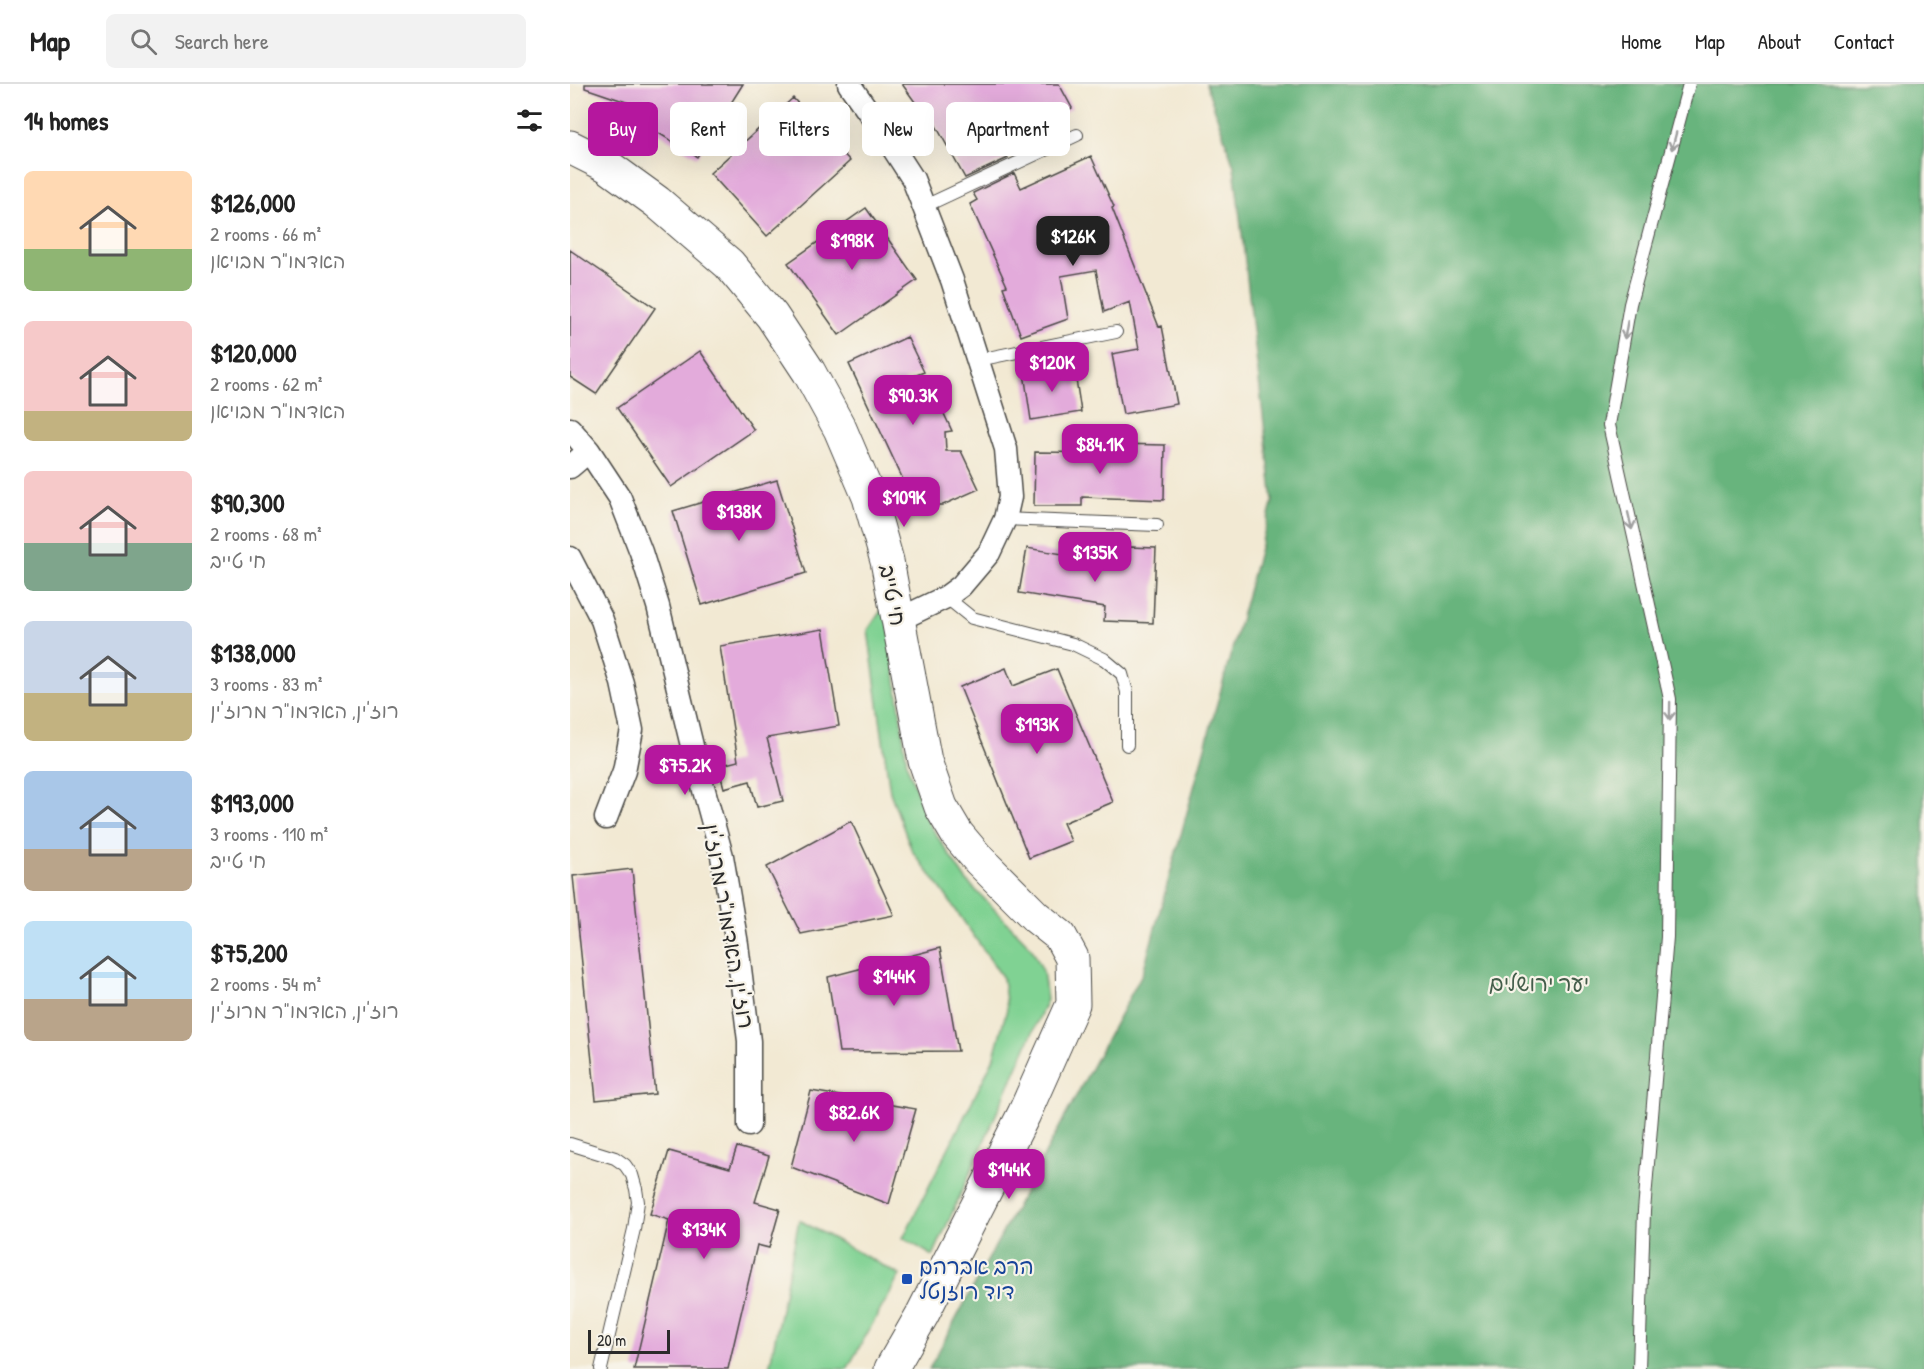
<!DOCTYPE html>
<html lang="en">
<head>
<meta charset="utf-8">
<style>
	:root { --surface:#fff; --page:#f2f2f2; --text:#222; --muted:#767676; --line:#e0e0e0; --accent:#b5179e }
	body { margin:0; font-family:"Patrick Hand","Playpen Sans Hebrew",sans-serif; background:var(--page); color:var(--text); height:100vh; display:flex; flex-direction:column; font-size:22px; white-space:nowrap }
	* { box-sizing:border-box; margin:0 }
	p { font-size:20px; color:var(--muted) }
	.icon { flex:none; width:33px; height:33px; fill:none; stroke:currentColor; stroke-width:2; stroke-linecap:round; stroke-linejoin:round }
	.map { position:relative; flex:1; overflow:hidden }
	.drawer { display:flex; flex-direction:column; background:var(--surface); width:570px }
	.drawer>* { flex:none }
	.guide { position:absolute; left:18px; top:18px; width:570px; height:54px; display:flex; gap:12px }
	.scale { position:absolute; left:18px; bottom:15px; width:82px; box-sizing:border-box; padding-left:6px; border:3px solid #2b2b2b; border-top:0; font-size:16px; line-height:21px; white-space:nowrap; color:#2b2b2b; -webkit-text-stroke:4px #f7f3e8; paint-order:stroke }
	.price { position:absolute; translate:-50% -51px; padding:0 14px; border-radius:12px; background:var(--accent); color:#fff; font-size:20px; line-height:39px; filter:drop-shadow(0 2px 3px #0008) }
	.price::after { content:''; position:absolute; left:50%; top:36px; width:18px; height:14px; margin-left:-9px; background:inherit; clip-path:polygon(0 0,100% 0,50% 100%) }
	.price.active { background:#222; color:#fff }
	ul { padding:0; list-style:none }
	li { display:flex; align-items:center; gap:18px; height:150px; padding:0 24px }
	li span { display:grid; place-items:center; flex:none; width:168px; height:120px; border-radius:9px; color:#555 }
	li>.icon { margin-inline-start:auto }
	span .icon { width:72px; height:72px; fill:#fffc; stroke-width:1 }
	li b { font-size:26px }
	h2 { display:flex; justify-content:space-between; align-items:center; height:72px; padding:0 24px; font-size:26px }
	.chip { padding:0 21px; border-radius:9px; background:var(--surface); box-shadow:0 6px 24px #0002; font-size:21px; line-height:54px }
	.chip.active { background:var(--accent); color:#fff }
	header { display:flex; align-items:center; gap:36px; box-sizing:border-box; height:84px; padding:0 30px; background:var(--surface); border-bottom:2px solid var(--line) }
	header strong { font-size:28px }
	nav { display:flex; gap:33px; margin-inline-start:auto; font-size:21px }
	.search { width:420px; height:54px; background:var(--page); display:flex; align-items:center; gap:15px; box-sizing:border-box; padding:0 21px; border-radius:9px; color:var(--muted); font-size:22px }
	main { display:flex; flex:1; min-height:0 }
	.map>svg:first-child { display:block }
	.green { fill:#80d293; stroke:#567e5f; stroke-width:1.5 }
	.forest { fill:#68b47d; stroke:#4a7054; stroke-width:1.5 }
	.building { fill:#e3abdb }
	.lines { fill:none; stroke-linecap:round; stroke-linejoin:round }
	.lane-casing { stroke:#494844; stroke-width:14 }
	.street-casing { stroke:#494844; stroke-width:25 }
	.secondary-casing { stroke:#494844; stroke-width:35 }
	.lane { stroke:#fff; stroke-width:12 }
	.street { stroke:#fff; stroke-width:22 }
	.secondary { stroke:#fff; stroke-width:33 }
	.oneway { stroke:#a0a0a0 }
	.transit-dot { fill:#1a4fb4; stroke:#f7f3e8; stroke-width:2 }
	.labels { text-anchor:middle; stroke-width:4.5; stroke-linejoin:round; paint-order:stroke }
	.street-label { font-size:22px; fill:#2b2b2b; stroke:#f7f3e8 }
	.park-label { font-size:22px; fill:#445d4a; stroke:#f7f3e8 }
	.transit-label { font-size:22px; fill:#164399; stroke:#f7f3e8; text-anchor:start }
</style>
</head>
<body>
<header>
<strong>Map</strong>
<div class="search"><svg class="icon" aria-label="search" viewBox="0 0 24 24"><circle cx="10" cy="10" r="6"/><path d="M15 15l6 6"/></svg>Search here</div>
<nav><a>Home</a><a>Map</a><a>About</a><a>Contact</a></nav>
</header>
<main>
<section class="drawer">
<h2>14 homes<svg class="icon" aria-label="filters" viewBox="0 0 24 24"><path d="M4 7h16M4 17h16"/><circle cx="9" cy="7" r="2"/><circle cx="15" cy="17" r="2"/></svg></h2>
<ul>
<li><span style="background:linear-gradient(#ffd9b3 65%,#8fb573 0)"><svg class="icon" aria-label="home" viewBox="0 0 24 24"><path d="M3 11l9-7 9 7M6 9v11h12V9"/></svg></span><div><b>$126,000</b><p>2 rooms · 66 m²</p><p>האדמו&quot;ר מבויאן</p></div></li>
<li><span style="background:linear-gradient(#f6c9c9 75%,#c2b280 0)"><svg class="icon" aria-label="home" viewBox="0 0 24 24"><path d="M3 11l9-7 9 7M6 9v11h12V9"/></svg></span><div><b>$120,000</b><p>2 rooms · 62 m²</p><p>האדמו&quot;ר מבויאן</p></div></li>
<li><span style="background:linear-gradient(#f6c9c9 60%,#7fa58c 0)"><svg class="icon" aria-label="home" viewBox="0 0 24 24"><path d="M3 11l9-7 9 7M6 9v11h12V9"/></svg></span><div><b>$90,300</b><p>2 rooms · 68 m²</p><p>חי טייב</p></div></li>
<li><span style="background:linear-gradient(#c9d6e8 60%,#c2b280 0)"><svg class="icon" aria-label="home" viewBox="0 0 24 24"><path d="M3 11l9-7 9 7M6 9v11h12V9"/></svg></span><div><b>$138,000</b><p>3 rooms · 83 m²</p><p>רוז'ין, האדמו&quot;ר מרוז'ין</p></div></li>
<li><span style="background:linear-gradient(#a9c7e8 65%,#b9a48a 0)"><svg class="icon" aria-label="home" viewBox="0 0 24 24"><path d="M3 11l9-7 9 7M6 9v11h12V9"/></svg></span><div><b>$193,000</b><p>3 rooms · 110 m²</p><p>חי טייב</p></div></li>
<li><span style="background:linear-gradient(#bfe0f5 65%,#b9a48a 0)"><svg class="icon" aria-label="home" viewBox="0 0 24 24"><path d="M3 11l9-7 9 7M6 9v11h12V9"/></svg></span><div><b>$75,200</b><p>2 rooms · 54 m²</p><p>רוז'ין, האדמו&quot;ר מרוז'ין</p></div></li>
</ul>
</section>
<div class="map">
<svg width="1354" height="1285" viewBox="0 0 1354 1285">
	<rect width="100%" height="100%" fill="#f7f3e8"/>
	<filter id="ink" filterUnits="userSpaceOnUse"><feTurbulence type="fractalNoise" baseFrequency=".0167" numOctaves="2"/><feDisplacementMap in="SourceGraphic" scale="12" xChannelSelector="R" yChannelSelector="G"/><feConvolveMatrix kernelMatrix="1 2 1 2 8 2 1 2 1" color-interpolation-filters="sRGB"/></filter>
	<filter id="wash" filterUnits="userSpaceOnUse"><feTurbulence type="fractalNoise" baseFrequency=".008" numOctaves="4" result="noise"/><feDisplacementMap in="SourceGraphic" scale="24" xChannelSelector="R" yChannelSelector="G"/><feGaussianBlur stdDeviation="1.35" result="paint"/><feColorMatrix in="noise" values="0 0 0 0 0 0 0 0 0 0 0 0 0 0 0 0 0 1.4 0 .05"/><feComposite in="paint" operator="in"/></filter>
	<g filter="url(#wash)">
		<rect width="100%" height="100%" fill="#f2e9d3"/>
		<path class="green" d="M 316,519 L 337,681 L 359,740 L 396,796 L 461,863 L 473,887 L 477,916 L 363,1172 L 333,1154 L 423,976 L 437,925 L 433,894 L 372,806 L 342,767 L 320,708 L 298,546 Z
			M 229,1136 L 330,1191 L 277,1285 L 199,1285 Z"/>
		<path class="forest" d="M 636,0 L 1354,0 L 1354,1285 L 359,1285 L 573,888 L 703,417 L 664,82 Z"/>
		<g id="blocks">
			<path class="building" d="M 15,0 L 173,0 L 127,73 L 53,27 L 59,19 L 15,4 Z
				M 332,0 L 489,0 L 502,24 L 433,61 L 438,74 L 395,94 L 355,22 L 350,25 Z
				M 223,14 L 280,77 L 197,152 L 140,89 Z
				M 521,72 L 544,123 L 542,124 L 589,243 L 592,242 L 607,320 L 553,330 L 542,270 L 569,265 L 560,218 L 534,228 L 526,186 L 491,192 L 498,235 L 451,252 L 433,203 L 437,202 L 400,120 L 407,116 L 403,109 L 444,89 L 451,104 Z
				M 296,124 L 347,196 L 269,251 L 218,179 Z
				M 0,166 L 85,224 L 26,310 L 0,293 Z
				M 337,253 L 354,288 L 334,296 L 337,306 L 361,302 L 382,347 L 375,348 L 376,367 L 391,367 L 409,405 L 373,421 L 345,421 L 279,280 Z
				M 130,267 L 184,346 L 101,403 L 47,324 Z
				M 504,282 L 511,328 L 461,336 L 454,289 Z
				M 543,360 L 595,361 L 594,416 L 512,413 L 512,422 L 464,422 L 465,368 L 542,369 Z
				M 207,396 L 236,489 L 132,521 L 103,427 Z
				M 559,463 L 586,464 L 583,539 L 534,537 L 535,523 L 449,509 L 457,464 L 511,473 L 510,478 L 558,480 Z
				M 253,545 L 269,642 L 197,654 L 213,717 L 187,723 L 180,697 L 154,704 L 148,682 L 168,677 L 150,562 Z
				M 436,584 L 443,602 L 487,585 L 543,718 L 493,739 L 501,757 L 459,774 L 390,603 Z
				M 281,737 L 324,831 L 231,850 L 197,783 Z
				M 62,785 L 85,1010 L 26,1016 L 3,792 Z
				M 370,864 L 388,967 L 269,968 L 258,893 Z
				M 241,1007 L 346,1025 L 319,1120 L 221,1083 Z
				M 167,1063 L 199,1072 L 185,1118 L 210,1125 L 199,1164 L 187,1161 L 158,1285 L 64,1285 L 99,1136 L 80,1130 L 99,1067 L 160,1084 Z"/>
		</g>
	</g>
	<g filter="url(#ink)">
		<use href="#blocks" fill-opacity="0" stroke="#494844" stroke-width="1.5"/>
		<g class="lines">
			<defs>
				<path id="lane" d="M 355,122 L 507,51
					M 408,276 L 546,248
					M 435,435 L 587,441
					M 376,513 L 402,534 L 503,560 L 534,575 L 552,590 L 557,608 L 557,661
					M 0,1060 L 45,1074 L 55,1081 L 62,1091 L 66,1105 L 68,1118 L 64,1145 L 31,1285
					M 1069,1285 L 1074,1127 L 1097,853 L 1100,615 L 1039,341 L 1060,220 L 1119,0"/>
				<path id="street" d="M 279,0 L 314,50 L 343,95 L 382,196 L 436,365 L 440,413 L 435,435 L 419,469 L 391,502 L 376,513 L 328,536
					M 0,345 L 19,367
					M 0,383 L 19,367 L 50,414 L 71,468 L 88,522 L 123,666 L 152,772 L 167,860 L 179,957 L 179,1041
					M 0,474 L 32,536 L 52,599 L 62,646 L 54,687 L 36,734"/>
				<path id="secondary" d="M 0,63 L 36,81 L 87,118 L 159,180 L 202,232 L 239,288 L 270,345 L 299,413 L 317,477 L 355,677 L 371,723 L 387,750 L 409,776 L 466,833 L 490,852 L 502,874 L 503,920 L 454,1030 L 352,1231 L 321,1285"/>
			</defs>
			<use href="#lane" class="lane-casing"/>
			<use href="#street" class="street-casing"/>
			<use href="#secondary" class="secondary-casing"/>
			<use href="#lane" class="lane"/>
			<use href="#street" class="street"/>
			<use href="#secondary" class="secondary"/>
		</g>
		<defs><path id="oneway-shaft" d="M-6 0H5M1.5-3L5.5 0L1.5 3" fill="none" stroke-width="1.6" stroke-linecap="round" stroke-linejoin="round" transform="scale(1.5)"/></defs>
		<g class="oneway">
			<use href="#oneway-shaft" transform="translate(1104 57) rotate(105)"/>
			<use href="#oneway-shaft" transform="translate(1056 246) rotate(100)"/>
			<use href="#oneway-shaft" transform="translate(1060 437) rotate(77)"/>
			<use href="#oneway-shaft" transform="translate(1100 627) rotate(91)"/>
		</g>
	</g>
	<rect class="transit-dot" x="331" y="1189" width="12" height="12" rx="3"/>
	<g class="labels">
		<g class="street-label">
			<text transform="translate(323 511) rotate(79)" y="8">חי טייב</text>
			<text transform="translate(159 842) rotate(80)" y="8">רוז'ין, האדמו"ר מרוז'ין</text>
		</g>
		<g class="park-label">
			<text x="969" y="907">יער ירושלים</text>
		</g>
		<g class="transit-label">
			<text x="349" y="1190">הרב אברהם<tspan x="349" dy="25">דוד רוזנטל</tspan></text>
		</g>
	</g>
</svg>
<div class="scale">20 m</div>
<b class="price active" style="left:503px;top:183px">$126K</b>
<b class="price" style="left:282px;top:187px">$198K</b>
<b class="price" style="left:482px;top:309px">$120K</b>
<b class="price" style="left:343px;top:342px">$90.3K</b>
<b class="price" style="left:530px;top:391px">$84.1K</b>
<b class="price" style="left:334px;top:444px">$109K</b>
<b class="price" style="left:169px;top:458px">$138K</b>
<b class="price" style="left:525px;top:499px">$135K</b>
<b class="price" style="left:467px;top:671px">$193K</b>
<b class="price" style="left:115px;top:712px">$75.2K</b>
<b class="price" style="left:324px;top:923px">$144K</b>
<b class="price" style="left:284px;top:1059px">$82.6K</b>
<b class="price" style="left:439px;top:1116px">$144K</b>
<b class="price" style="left:134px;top:1176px">$134K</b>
<div class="guide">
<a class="chip active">Buy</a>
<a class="chip">Rent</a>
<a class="chip">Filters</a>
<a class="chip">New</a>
<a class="chip">Apartment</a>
</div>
</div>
</main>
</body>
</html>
